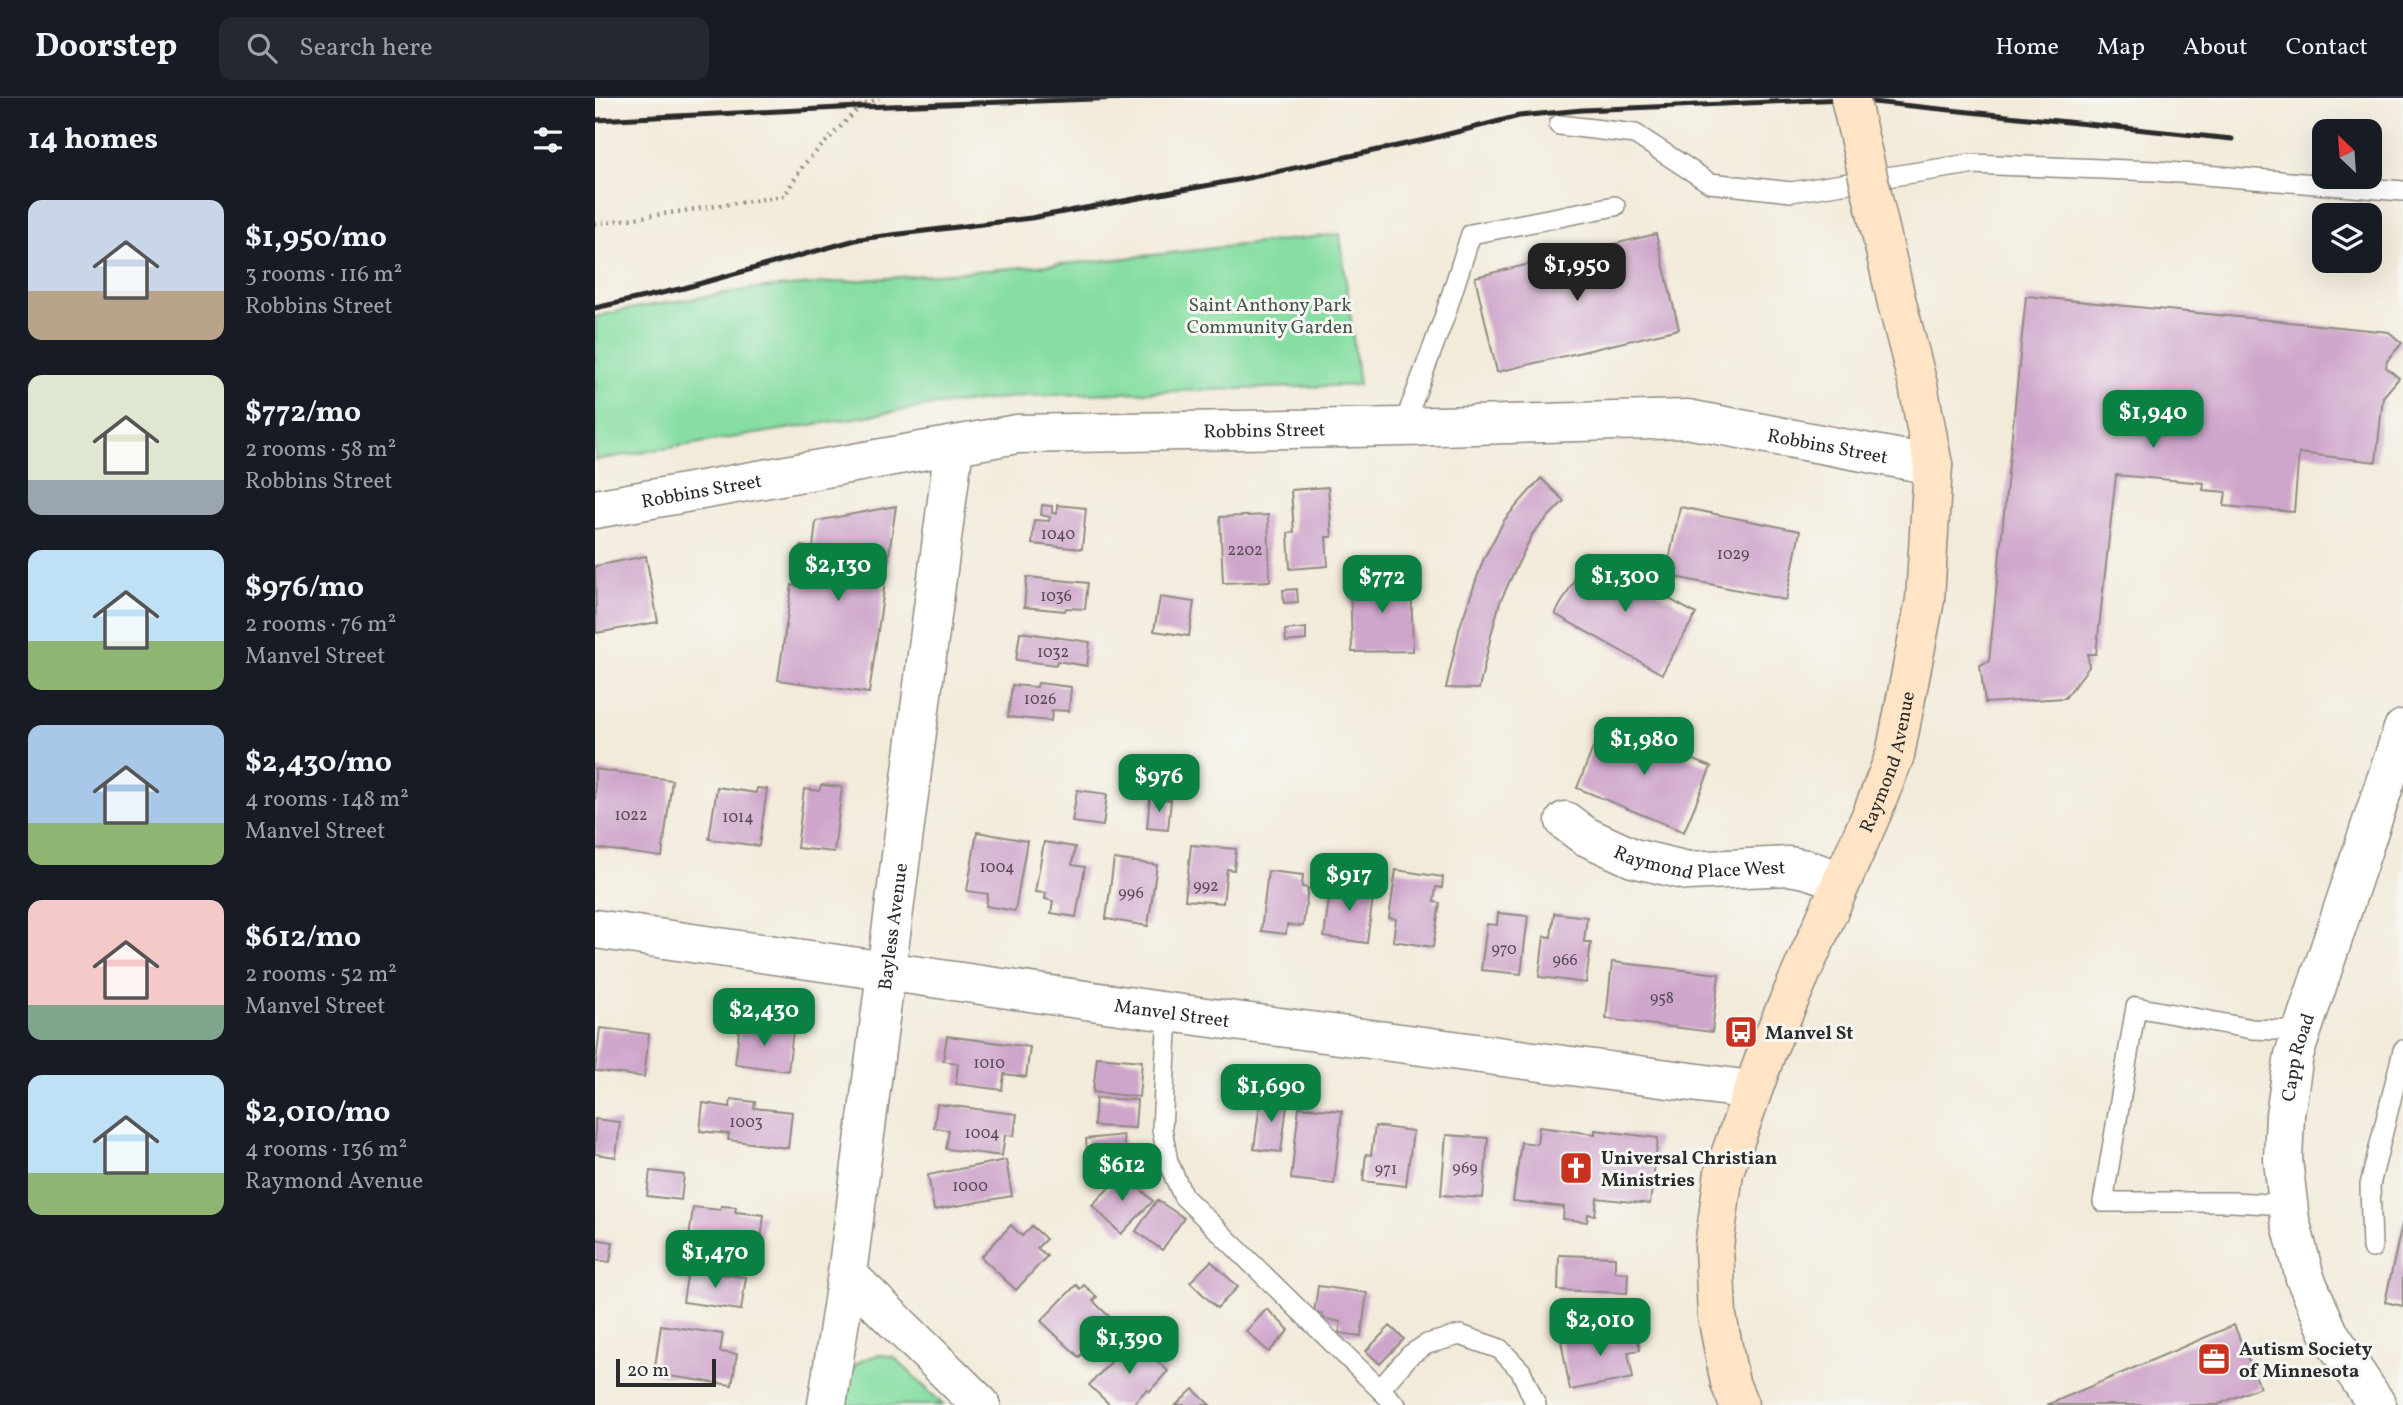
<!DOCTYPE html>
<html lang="en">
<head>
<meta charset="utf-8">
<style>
	:root { --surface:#171b24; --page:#242831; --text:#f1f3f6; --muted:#9ea1a6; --line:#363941; --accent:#0b8043 }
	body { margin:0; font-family:Vollkorn,serif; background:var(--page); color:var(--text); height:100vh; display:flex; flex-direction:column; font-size:26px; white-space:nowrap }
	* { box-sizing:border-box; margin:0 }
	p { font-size:23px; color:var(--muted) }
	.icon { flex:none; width:38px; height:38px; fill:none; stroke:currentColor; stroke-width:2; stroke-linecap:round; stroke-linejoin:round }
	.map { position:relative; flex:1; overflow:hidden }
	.side { display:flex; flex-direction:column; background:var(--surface); width:595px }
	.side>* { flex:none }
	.needle { width:46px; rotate:335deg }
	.fabs { position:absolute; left:1717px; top:21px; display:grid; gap:14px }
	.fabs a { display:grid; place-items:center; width:70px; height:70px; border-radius:14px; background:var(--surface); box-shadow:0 7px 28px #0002; font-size:35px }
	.scale { position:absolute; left:21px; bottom:18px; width:100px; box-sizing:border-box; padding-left:7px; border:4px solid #2b2b2b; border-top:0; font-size:19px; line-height:24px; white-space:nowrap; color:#2b2b2b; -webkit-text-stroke:5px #f6f6f2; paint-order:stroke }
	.price { position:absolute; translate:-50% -60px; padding:0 16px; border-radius:14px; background:var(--accent); color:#fff; font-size:23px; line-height:46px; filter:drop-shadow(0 2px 4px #0008) }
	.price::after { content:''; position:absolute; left:50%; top:42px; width:21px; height:16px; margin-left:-10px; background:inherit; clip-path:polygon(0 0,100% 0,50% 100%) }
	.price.selected { background:#222; color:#fff }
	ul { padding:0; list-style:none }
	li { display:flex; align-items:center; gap:21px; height:175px; padding:0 28px }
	li span { display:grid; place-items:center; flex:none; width:196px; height:140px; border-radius:14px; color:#555 }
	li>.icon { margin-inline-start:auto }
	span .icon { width:84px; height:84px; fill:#fffc; stroke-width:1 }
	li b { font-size:30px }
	h2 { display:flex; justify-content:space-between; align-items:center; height:84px; padding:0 28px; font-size:30px }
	header { display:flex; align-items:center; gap:42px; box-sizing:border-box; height:98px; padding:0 35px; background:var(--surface); border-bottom:2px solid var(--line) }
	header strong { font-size:33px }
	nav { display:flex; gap:38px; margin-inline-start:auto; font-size:24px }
	.search { width:490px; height:63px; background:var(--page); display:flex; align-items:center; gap:18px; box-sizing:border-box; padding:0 24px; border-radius:14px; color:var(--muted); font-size:26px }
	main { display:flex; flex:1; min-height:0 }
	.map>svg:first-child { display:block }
	.green { fill:#86dea2; stroke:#588466; stroke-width:2 }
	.building { fill:#cfa6cb }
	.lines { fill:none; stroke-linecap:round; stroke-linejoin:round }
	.lane-casing { stroke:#8f8b82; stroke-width:22 }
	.street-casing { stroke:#8f8b82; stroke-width:41 }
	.secondary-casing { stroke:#8f8b82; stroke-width:41 }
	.path { stroke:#8f8b82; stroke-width:4.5; stroke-dasharray:2 5; stroke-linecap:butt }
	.lane { stroke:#fff; stroke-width:19 }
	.street { stroke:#fff; stroke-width:38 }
	.secondary { stroke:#ffe4c6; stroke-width:38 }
	.rail { stroke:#2b2b2b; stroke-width:5 }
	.secondary-bridge-casing { stroke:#8f8b82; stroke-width:41; stroke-linecap:butt }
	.secondary-bridge { stroke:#ffe4c6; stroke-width:38 }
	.labels { text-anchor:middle; stroke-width:6; stroke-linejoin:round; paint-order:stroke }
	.number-label { font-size:16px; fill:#544a53 }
	.park-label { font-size:19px; fill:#425849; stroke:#f6f6f2 }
	.street-label { font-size:19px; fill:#2b2b2b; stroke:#f6f6f2 }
	.poi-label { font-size:19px; font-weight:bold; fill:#2b2b2b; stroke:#f6f6f2; text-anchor:start }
</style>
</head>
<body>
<header>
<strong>Doorstep</strong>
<div class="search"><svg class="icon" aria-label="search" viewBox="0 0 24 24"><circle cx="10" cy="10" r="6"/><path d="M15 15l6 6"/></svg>Search here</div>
<nav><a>Home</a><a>Map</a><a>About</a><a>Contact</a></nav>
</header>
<main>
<section class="side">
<h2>14 homes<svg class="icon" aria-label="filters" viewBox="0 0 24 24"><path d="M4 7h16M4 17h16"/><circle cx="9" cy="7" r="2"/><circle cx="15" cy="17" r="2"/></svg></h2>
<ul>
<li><span style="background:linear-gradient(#c9d6e8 65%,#b9a48a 0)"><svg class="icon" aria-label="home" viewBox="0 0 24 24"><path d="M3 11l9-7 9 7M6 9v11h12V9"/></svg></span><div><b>$1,950/mo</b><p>3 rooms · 116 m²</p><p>Robbins Street</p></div></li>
<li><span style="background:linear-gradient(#dfe7d0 75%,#9aa5b1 0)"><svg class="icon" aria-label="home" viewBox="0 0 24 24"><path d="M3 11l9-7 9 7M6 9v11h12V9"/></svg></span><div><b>$772/mo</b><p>2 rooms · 58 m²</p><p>Robbins Street</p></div></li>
<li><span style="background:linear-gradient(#bfe0f5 65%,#8fb573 0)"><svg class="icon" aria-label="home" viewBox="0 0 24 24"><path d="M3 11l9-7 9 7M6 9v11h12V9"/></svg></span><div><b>$976/mo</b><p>2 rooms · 76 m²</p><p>Manvel Street</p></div></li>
<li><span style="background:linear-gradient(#a9c7e8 70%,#8fb573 0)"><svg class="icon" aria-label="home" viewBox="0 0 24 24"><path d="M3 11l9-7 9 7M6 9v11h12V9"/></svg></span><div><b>$2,430/mo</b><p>4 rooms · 148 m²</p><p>Manvel Street</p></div></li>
<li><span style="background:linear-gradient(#f6c9c9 75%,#7fa58c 0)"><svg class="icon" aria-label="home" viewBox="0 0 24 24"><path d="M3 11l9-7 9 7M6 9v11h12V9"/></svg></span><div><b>$612/mo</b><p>2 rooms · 52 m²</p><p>Manvel Street</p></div></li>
<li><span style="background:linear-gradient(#bfe0f5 70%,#8fb573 0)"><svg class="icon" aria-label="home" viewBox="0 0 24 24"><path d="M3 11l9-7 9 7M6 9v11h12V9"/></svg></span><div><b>$2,010/mo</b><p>4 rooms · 136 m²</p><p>Raymond Avenue</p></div></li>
</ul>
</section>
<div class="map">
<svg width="1808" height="1307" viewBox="0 0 1808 1307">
	<rect width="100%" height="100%" fill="#f6f6f2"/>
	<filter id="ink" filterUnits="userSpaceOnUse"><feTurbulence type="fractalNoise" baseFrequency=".0143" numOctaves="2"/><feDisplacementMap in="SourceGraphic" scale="14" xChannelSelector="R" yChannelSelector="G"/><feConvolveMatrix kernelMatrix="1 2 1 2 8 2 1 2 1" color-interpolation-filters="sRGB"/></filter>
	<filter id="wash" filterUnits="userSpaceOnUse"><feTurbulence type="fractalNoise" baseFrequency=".00686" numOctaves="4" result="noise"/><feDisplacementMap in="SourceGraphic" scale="28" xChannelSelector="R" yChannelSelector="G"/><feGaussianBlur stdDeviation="1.57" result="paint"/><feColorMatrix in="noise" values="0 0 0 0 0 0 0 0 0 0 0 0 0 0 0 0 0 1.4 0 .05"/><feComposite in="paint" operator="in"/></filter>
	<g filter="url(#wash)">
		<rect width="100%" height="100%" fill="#f3ebda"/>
		<path class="green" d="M 745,136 L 764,287 L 432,298 L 334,308 L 0,362 L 0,219 L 28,212 L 156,191 L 504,163 Z
			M 287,1257 L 299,1259 L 348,1307 L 251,1307 C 254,1276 252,1261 287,1257 Z"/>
		<g id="blocks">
			<path class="building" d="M 1061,136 L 1084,231 L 902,274 L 880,179 Z
				M 1431,198 L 1794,234 L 1807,245 L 1792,263 L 1791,269 L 1804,280 L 1788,299 L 1781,364 L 1704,355 L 1699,414 L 1629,408 L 1631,394 L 1608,392 L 1609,385 L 1521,377 L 1501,556 L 1493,556 L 1494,569 L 1470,600 L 1390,605 L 1385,567 L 1394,563 Z
				M 946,380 L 969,403 L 938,435 L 918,476 L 905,504 L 897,533 L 884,591 L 851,590 L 865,528 L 889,460 L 910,421 Z
				M 733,389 L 737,439 L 731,439 L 733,468 L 695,471 L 693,435 L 699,434 L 696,392 Z
				M 447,407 L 457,408 L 457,415 L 462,416 L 462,407 L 491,410 L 487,451 L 437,446 L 439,422 L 454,423 L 455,419 L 446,417 Z
				M 301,408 L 274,595 L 183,582 L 197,487 L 200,488 L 206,448 L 218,450 L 221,423 Z
				M 1085,409 L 1205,433 L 1191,502 L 1071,477 Z
				M 673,417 L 675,483 L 628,485 L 625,419 Z
				M 994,456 L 1101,516 L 1067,576 L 960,516 Z
				M 51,458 L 63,524 L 1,535 L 0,468 Z
				M 432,479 L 493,485 L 490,511 L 471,510 L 470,513 L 429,509 Z
				M 816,480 L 818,553 L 757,554 L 755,481 Z
				M 702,491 L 703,504 L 689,505 L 688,492 Z
				M 565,499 L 599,504 L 594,538 L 559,533 Z
				M 711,530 L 711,542 L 691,544 L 690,532 Z
				M 425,534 L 495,544 L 492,568 L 462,563 L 461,567 L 421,562 Z
				M 443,585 L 476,589 L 474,613 L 457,612 L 456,623 L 413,619 L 417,587 L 442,589 Z
				M 1008,625 L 1116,669 L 1089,734 L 982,690 Z
				M 0,671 L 77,682 L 67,759 L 0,750 Z
				M 226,687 L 247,689 L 239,754 L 202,750 L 209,691 L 224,693 Z
				M 122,689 L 161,695 L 162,690 L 172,691 L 164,748 L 114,741 Z
				M 482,692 L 512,696 L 508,728 L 477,724 Z
				M 555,700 L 576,702 L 573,732 L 552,730 Z
				M 382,734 L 432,743 L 420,813 L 391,808 L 393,796 L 372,793 Z
				M 449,744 L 480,749 L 477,767 L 490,769 L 481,819 L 456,815 L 458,803 L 450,801 L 451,795 L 440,794 Z
				M 596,747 L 641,751 L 639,772 L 632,771 L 628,805 L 590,802 Z
				M 519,761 L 562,767 L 553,828 L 511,821 Z
				M 801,772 L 848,779 L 847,790 L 841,789 L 839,804 L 845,805 L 838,849 L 798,843 L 801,821 L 794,820 Z
				M 673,773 L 708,777 L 707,789 L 713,790 L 708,828 L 692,827 L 691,836 L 666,833 Z
				M 736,786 L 779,791 L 772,845 L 729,839 Z
				M 903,815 L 933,818 L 926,876 L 886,872 L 892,826 L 902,827 Z
				M 959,815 L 992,819 L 989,844 L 996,844 L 991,885 L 944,879 L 949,838 L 956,839 Z
				M 1017,864 L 1124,876 L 1117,934 L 1011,921 Z
				M 145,926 L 198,933 L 193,973 L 140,966 Z
				M 5,930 L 54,936 L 49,979 L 0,973 Z
				M 352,938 L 435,949 L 431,979 L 409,976 L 407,992 L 361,986 L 363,965 L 348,963 Z
				M 502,959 L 547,963 L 544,999 L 498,994 Z
				M 666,997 L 693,1000 L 686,1054 L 659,1051 Z
				M 501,1000 L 542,1002 L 540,1030 L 499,1028 Z
				M 136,1001 L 160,1004 L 159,1010 L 197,1014 L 193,1050 L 133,1042 L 134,1036 L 105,1033 L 108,1005 L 135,1009 Z
				M 342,1006 L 422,1016 L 419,1038 L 410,1037 L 407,1058 L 351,1051 L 354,1032 L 339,1030 Z
				M 704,1009 L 747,1013 L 739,1086 L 696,1081 Z
				M 0,1021 L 25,1024 L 21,1059 L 0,1056 Z
				M 780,1028 L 818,1033 L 811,1088 L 768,1083 L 771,1056 L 776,1057 Z
				M 944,1029 L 1000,1036 L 1000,1032 L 1063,1040 L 1055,1106 L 1002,1100 L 1000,1117 L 993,1116 L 992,1124 L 968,1121 L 969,1109 L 918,1103 L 926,1044 L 942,1046 Z
				M 528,1037 L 532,1072 L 494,1076 L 491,1041 Z
				M 851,1037 L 893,1040 L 888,1100 L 846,1097 Z
				M 411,1062 L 417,1098 L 339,1112 L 333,1077 Z
				M 55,1073 L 89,1077 L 86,1102 L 52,1098 Z
				M 529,1075 L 558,1103 L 526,1136 L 497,1107 Z
				M 562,1102 L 589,1120 L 567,1152 L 541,1133 Z
				M 126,1108 L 141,1109 L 140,1114 L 169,1117 L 166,1142 L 160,1142 L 158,1156 L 93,1149 L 98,1109 L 125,1112 Z
				M 1807,1126 L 1808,1126 L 1808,1208 L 1790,1204 Z
				M 416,1127 L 427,1138 L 437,1128 L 451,1141 L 442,1150 L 452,1158 L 421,1192 L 386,1159 Z
				M 0,1141 L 18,1144 L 15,1164 L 0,1162 Z
				M 964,1157 L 1020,1159 L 1020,1174 L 1033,1175 L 1032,1195 L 963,1192 Z
				M 616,1163 L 643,1189 L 622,1210 L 595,1184 Z
				M 93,1172 L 151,1179 L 146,1212 L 88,1204 Z
				M 481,1187 L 485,1191 L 489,1187 L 502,1199 L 498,1203 L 519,1223 L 484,1259 L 446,1223 Z
				M 723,1188 L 772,1195 L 766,1238 L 744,1235 L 746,1224 L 727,1220 L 728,1216 L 719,1215 Z
				M 672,1211 L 694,1232 L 674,1254 L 651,1233 Z
				M 66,1227 L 128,1236 L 125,1254 L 142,1256 L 137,1287 L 59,1276 Z
				M 1639,1227 L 1665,1289 L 1622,1307 L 1452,1307 Z
				M 795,1228 L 809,1241 L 785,1266 L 771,1253 Z
				M 1041,1229 L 1045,1252 L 1033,1254 L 1038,1280 L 975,1292 L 966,1242 Z
				M 538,1241 L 573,1273 L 554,1294 L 552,1291 L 537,1307 L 533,1305 L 531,1307 L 515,1307 L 494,1287 Z
				M 598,1291 L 615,1307 L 581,1307 Z"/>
		</g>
	</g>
	<g filter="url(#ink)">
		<use href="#blocks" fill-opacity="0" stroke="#8f8b82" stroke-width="2"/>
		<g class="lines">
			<defs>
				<path id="lane" d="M 964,27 L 1040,36 L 1115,85 L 1196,94 L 1375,66 L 1560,73 L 1808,93
					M 808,329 L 849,220 L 876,136 L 1020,108
					M 573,914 L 567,1031 L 573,1064 L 588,1098 L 801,1307
					M 1693,1107 L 1637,1104 L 1508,1104 L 1541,909 L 1657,931 L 1707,933
					M 1777,1150 L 1775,1087 L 1808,952
					M 785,1291 L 815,1257 L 832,1246 L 865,1237 L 905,1251 L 926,1273 L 941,1307"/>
				<g id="street">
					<path id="s1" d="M 0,411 L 422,336 L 808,329 L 1092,321 L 1338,367"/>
					<path id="s2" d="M 970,723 L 990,738 L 1038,760 L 1093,773 L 1194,768 L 1211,771 L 1247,783"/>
					<path id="s3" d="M 0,831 L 573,914 L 1156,992"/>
					<path d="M 252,1176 L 386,1307"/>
					<path id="s4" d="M 232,1307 L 252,1176 L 359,348"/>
					<path id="s5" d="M 1782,1307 L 1734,1235 L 1710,1180 L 1695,1122 L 1688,1062 L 1690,1017 L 1699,957 L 1808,631"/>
				</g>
				<g id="secondary">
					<path id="s6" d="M 1144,1307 L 1135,1285 L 1122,1218 L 1119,1149 L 1129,1074 L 1173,950 L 1278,713 L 1300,657 L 1330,502 L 1338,367 L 1323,287 L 1302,205"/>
				</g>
			</defs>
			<use href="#lane" class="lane-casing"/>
			<use href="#street" class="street-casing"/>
			<use href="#secondary" class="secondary-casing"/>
			<path class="path" d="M 0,126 L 189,98 L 209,66 L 265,9 L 284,0"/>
			<use href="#lane" class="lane"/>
			<use href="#street" class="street"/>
			<use href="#secondary" class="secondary"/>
			<path class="rail" d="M 0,22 L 265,9 L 529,0
				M 0,210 L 89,190 L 264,141 L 436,120 L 653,80 L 834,41 L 924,18 L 987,12 L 1249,1 L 1637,41"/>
			<defs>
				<path id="secondary-bridge" d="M 1255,0 L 1302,205"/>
			</defs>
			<use href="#secondary-bridge" class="secondary-bridge-casing"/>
			<use href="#secondary-bridge" class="secondary-bridge"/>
		</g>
	</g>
	<defs>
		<symbol id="bus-square" viewBox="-11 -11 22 22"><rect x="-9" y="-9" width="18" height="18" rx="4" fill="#c8321e" stroke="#f6f6f2"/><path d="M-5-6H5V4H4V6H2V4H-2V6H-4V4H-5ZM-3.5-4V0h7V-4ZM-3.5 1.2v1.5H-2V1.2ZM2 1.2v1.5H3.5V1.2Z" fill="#fff"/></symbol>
		<symbol id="church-square" viewBox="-11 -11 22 22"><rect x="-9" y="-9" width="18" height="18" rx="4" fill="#c8321e" stroke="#f6f6f2"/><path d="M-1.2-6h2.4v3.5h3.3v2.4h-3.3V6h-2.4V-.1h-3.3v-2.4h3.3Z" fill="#fff"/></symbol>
		<symbol id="office-square" viewBox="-11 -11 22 22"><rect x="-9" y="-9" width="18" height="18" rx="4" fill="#c8321e" stroke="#f6f6f2"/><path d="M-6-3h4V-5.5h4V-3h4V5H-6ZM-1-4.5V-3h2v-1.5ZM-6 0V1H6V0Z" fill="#fff"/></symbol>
	</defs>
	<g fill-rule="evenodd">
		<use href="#bus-square" x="1127" y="915" width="38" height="38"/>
		<use href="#church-square" x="962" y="1051" width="38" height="38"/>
		<use href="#office-square" x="1600" y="1242" width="38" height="38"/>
	</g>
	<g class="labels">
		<g class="number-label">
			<text x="463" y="441">1040</text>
			<text x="650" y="457">2202</text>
			<text x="1138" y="461">1029</text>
			<text x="461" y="503">1036</text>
			<text x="458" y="559">1032</text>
			<text x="445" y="606">1026</text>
			<text x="36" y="722">1022</text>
			<text x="143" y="724">1014</text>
			<text x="402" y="774">1004</text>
			<text x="611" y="793">992</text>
			<text x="536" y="800">996</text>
			<text x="909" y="856">970</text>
			<text x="970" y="867">966</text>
			<text x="1067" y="905">958</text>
			<text x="394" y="970">1010</text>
			<text x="151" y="1029">1003</text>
			<text x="387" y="1040">1004</text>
			<text x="870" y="1075">969</text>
			<text x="791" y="1076">971</text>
			<text x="375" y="1093">1000</text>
		</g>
		<g class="park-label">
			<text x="675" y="213">Saint Anthony Park<tspan x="675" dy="22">Community Garden</tspan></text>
		</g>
		<g class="street-label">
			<text dy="7" stroke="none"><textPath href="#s1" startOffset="676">Robbins Street</textPath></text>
			<text dy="7" stroke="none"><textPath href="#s1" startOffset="1242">Robbins Street</textPath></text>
			<text dy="7" stroke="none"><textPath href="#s1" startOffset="108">Robbins Street</textPath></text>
			<text dy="7" stroke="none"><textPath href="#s6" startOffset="679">Raymond Avenue</textPath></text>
			<text dy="7" stroke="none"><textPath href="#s2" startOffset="145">Raymond Place West</textPath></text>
			<text dy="7" stroke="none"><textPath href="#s4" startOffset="483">Bayless Avenue</textPath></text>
			<text dy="7" stroke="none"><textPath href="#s3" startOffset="583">Manvel Street</textPath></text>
			<text dy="7" stroke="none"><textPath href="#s5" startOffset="371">Capp Road</textPath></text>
		</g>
		<g class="poi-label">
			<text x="1170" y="941">Manvel St</text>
			<text x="1006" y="1066">Universal Christian<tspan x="1006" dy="22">Ministries</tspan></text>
			<text x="1644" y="1257">Autism Society<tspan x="1644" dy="22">of Minnesota</tspan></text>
		</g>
	</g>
</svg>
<div class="fabs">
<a><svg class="needle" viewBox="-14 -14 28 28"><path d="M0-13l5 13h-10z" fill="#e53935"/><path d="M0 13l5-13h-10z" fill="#9ea1a6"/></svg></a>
<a><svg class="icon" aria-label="layers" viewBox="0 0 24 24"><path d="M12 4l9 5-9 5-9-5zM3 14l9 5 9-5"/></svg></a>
</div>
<div class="scale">20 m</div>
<b class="price selected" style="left:982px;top:205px">$1,950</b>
<b class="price" style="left:1558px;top:352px">$1,940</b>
<b class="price" style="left:243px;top:505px">$2,130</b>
<b class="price" style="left:1030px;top:516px">$1,300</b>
<b class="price" style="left:787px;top:517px">$772</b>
<b class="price" style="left:1049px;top:679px">$1,980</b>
<b class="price" style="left:564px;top:716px">$976</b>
<b class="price" style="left:754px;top:815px">$917</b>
<b class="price" style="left:169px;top:950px">$2,430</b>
<b class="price" style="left:676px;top:1026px">$1,690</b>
<b class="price" style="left:527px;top:1105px">$612</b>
<b class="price" style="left:120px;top:1192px">$1,470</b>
<b class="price" style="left:1005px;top:1260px">$2,010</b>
<b class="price" style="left:534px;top:1278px">$1,390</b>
</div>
</main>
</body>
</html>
